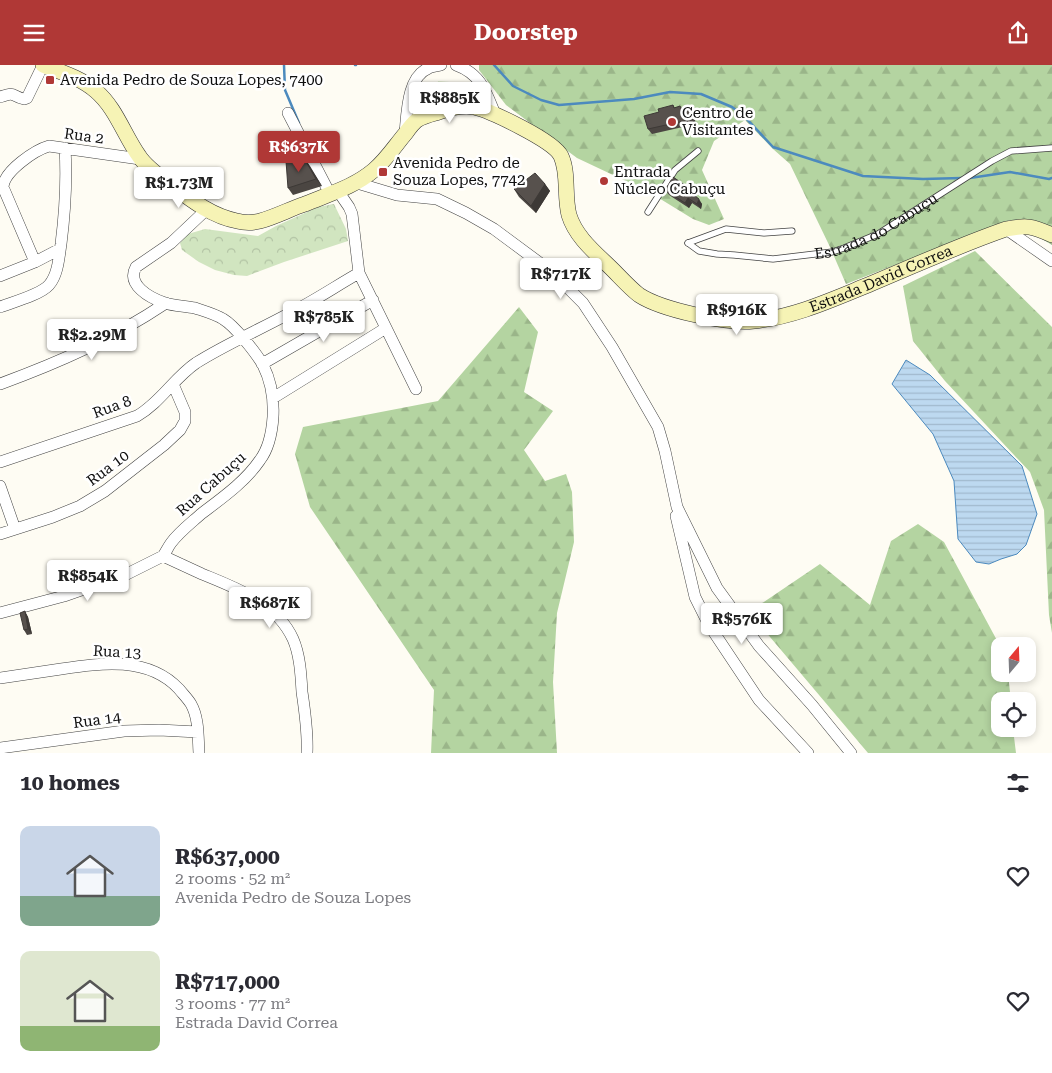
<!DOCTYPE html>
<html lang="en">
<head>
<meta charset="utf-8">
<style>
	:root { --surface:#fff; --page:#f2f2f3; --text:#2b2b33; --muted:#7c7c81; --accent:#b03836 }
	body { margin:0; font-family:"Roboto Serif",serif; background:var(--page); color:var(--text); height:100vh; display:flex; flex-direction:column; font-size:19px; white-space:nowrap }
	* { box-sizing:border-box; margin:0 }
	p { font-size:16px; color:var(--muted) }
	.icon { flex:none; width:28px; height:28px; fill:none; stroke:currentColor; stroke-width:2; stroke-linecap:round; stroke-linejoin:round }
	.map { position:relative; height:688px; overflow:hidden }
	.details { display:flex; flex-direction:column; background:var(--surface); flex:1 }
	.details>* { flex:none }
	.needle { width:32px; rotate:19deg }
	.buttons { position:absolute; left:991px; top:572px; display:grid; gap:10px }
	.buttons a { display:grid; place-items:center; width:45px; height:45px; border-radius:10px; background:var(--surface); box-shadow:0 2px 8px #0003; font-size:25px }
	.price { position:absolute; translate:-50% -42px; padding:0 11px; border-radius:5px; background:#fff; color:#222; font-size:16px; line-height:32px; filter:drop-shadow(0 1px 2px #0008) }
	.price::after { content:''; position:absolute; left:50%; top:30px; width:15px; height:11px; margin-left:-8px; background:inherit; clip-path:polygon(0 0,100% 0,50% 100%) }
	.price.current { background:var(--accent); color:#fff }
	ul { padding:0; list-style:none }
	li { display:flex; align-items:center; gap:15px; height:125px; padding:0 20px }
	li span { display:grid; place-items:center; flex:none; width:140px; height:100px; border-radius:10px; color:#555 }
	li>.icon { margin-inline-start:auto }
	span .icon { width:60px; height:60px; fill:#fffc; stroke-width:1 }
	li b { font-size:21px }
	h2 { display:flex; justify-content:space-between; align-items:center; height:60px; padding:0 20px; font-size:21px }
	header { display:flex; justify-content:space-between; align-items:center; height:65px; padding:0 20px; background:var(--accent); color:#fff; font-size:22px; font-weight:700 }
	.map>svg:first-child { display:block }
	.forest { fill:url(#forest-firs) }
	.park { fill:url(#park-crowns) }
	.pitch { fill:#e1edd0 }
	.water { fill:url(#water-rules); stroke:#4c8abe }
	.lines { fill:none; stroke-linecap:round; stroke-linejoin:round }
	.stream { stroke:#4c8abe; stroke-width:2.5 }
	.lane-casing { stroke:#424242; stroke-width:7 }
	.street-casing { stroke:#424242; stroke-width:12 }
	.secondary-casing { stroke:#313131; stroke-width:16 }
	.lane { stroke:#fff; stroke-width:5.5 }
	.street { stroke:#fff; stroke-width:11 }
	.secondary { stroke:#f6f3b5; stroke-width:15 }
	.wall { fill:#4b4642 }
	.shaded-wall { fill:#3d3936 }
	.building { fill:#57514d; stroke:#3d3936 }
	.poi-dot { fill:#b03836; stroke:#fff; stroke-width:2 }
	.labels { text-anchor:middle; stroke-width:5; stroke-linejoin:round; paint-order:stroke }
	.poi-label { font-size:15px; fill:#0f0f0f; stroke:#fff; text-anchor:start }
	.street-label { font-size:15px; fill:#0f0f0f; stroke:#fff }
</style>
</head>
<body>
<header><svg class="icon" aria-label="menu" viewBox="0 0 24 24"><path d="M4 6h16M4 12h16M4 18h16"/></svg>Doorstep<svg class="icon" aria-label="share" viewBox="0 0 24 24"><path d="M12 15V3M7 8l5-5 5 5M5 13v7h14v-7"/></svg></header>
<div class="map">
<svg width="1052" height="688" viewBox="0 0 1052 688">
	<defs>
		<pattern id="forest-firs" width="22" height="20" patternUnits="userSpaceOnUse" patternTransform="scale(1.25)"><rect width="22" height="20" fill="#b4d4a1"/><path d="M5 1l3.5 6h-7zM16 11l3.5 6h-7z" fill="#9ab589"/></pattern>
		<pattern id="park-crowns" width="20" height="18" patternUnits="userSpaceOnUse" patternTransform="scale(1.25)"><rect width="20" height="18" fill="#d1e5c0"/><path d="M2 6a3 3 0 1 1 6 0M12 15a3 3 0 1 1 6 0" fill="none" stroke="#b2c3a4"/></pattern>
		<pattern id="water-rules" width="6" height="5" patternUnits="userSpaceOnUse" patternTransform="scale(1.25)"><rect width="6" height="5" fill="#bdd9f0"/><path d="M0 2.5h6" fill="none" stroke="#a1b9cd"/></pattern>
	</defs>
	<rect width="100%" height="100%" fill="#fefcf3"/>
	<path class="forest" d="M 479,0 L 1052,0 L 1052,180 L 1010,155 L 846,219 L 830,182 L 790,99 L 773,84 L 745,55 L 714,76 L 702,105 L 724,154 L 709,160 L 693,154 L 649,127 L 577,93 L 506,40 L 479,5 Z
		M 975,186 L 1052,262 L 1052,568 L 1049,550 L 1044,445 L 1030,407 L 945,316 L 913,276 L 903,221 Z
		M 519,242 L 538,267 L 524,327 L 553,346 L 524,385 L 545,416 L 566,409 L 572,427 L 574,477 L 557,548 L 553,617 L 557,688 L 431,688 L 434,625 L 310,442 L 295,389 L 303,362 L 438,336 Z
		M 918,459 L 944,477 L 1000,581 L 1000,609 L 1008,609 L 1011,636 L 1000,636 L 1000,664 L 1013,664 L 1016,688 L 868,688 L 749,547 L 820,499 L 870,540 L 891,476 Z"/>
	<path class="park" d="M 334,139 L 346,164 L 348,176 L 284,197 L 247,211 L 234,210 L 215,205 L 199,197 L 182,185 L 180,178 L 188,169 L 205,164 L 258,171 L 276,161 L 318,142 Z"/>
	<path class="pitch" d="M 438,16 L 461,18 L 460,29 L 437,26 Z"/>
	<path class="water" d="M 906,295 L 930,310 L 1022,401 L 1037,449 L 1026,480 L 1017,489 L 1001,494 L 989,499 L 976,497 L 958,474 L 954,416 L 933,369 L 892,319 Z"/>
	<g class="lines">
		<path class="stream" d="M 284,0 L 285,25 L 299,58
			M 355,0 L 356,0
			M 494,0 L 513,21 L 541,35 L 559,40 L 634,34 L 670,27 L 701,29 L 732,42 L 743,50 L 773,82 L 863,111 L 923,114 L 962,113
			M 970,113 L 1010,107 L 1049,114 L 1052,113"/>
		<defs>
			<g id="lane">
				<path d="M 648,147 L 675,105 L 698,86"/>
				<path id="s1" d="M 688,178 L 699,186 L 717,189 L 734,190 L 773,194 L 832,187 L 844,183 L 878,169 L 992,96 L 1011,86 L 1052,83"/>
				<path d="M 688,178 L 726,164 L 764,168 L 792,166"/>
			</g>
			<path id="street" d="M 456,0 C 481,9 486,27 495,49
				M 0,32 C 16,26 11,31 24,34 L 27,33 L 43,0
				M 288,48 L 330,129
				M 405,68 C 407,49 407,11 429,3 C 432,1 437,1 441,0
				M 357,118 L 397,130 L 437,134 L 466,148 L 494,164 L 552,207 L 583,238 L 612,282 L 658,362 L 665,386 L 677,442 L 717,523 L 759,581 L 812,640 L 851,688
				M 338,126 L 349,142 L 352,149 L 359,208 L 416,324
				M 1006,164 L 1052,196
				M 35,197 L 3,122 C 4,106 35,85 49,81 L 140,94
				M 0,211 L 35,197 L 60,184
				M 0,242 C 13,237 40,230 49,220 C 58,210 59,192 61,179 C 65,147 67,115 65,83
				M 262,299 L 373,235
				M 0,319 C 60,297 112,274 166,238
				M 273,333 L 386,263
				M 0,397 L 137,351 C 160,338 174,313 196,298 C 226,279 259,265 290,248 C 314,236 336,221 359,208
				M 0,421 L 15,464
				M 676,451 L 695,532 L 709,560 L 759,635 L 808,688
				M 0,469 L 53,452 L 80,441 L 105,426 L 164,380 L 180,365 L 185,356 L 185,347 L 173,319
				M 163,491 C 166,487 168,482 171,478 C 179,467 191,458 201,449 C 222,433 245,417 260,395 C 269,383 272,367 273,352 C 274,334 271,316 263,300 C 256,288 235,261 223,254 C 215,249 204,246 195,243 C 185,241 174,241 165,238 C 150,233 126,220 136,202 L 171,178 L 206,145
				M 163,491 C 176,497 189,503 202,509 C 236,523 276,537 293,574 C 300,590 301,610 302,627 C 305,647 308,668 307,688
				M 0,548 L 64,531 L 127,509 L 163,491
				M 0,613 C 20,610 40,607 61,604 C 101,598 148,591 179,624 C 183,629 188,634 191,639 C 199,653 198,672 199,688
				M 0,683 L 124,666 L 159,665 L 198,667"/>
			<g id="secondary">
				<path id="s2" d="M 43,0 C 61,7 81,13 96,26 C 116,43 124,70 139,91 C 146,102 159,111 170,119 C 190,134 211,151 237,156 C 245,158 252,158 260,156 C 275,152 290,144 305,139 C 329,129 354,122 374,105 C 386,95 395,81 405,69 C 408,65 412,59 417,55 C 423,51 432,49 439,47 C 450,43 463,40 474,42 C 491,46 554,76 561,91 C 569,108 564,131 569,150 C 576,173 597,189 613,205 C 621,213 630,223 639,230 C 662,245 727,259 754,256 C 794,252 831,235 868,220 C 913,201 960,180 1006,164 C 1027,160 1032,161 1052,170"/>
			</g>
		</defs>
		<use href="#lane" class="lane-casing"/>
		<use href="#street" class="street-casing"/>
		<use href="#secondary" class="secondary-casing"/>
		<use href="#lane" class="lane"/>
		<use href="#street" class="street"/>
		<use href="#secondary" class="secondary"/>
	</g>
	<path class="wall" d="M 673,40 L 675,43 L 680,41 L 683,45 L 690,45 L 693,50 L 696,59 L 652,69 L 648,64 L 659,47 Z
		M 304,93 L 322,121 L 293,130 L 288,123 Z
		M 545,119 L 550,126 L 536,148 L 519,132 L 514,124 Z
		M 665,125 L 696,130 L 695,132 L 702,139 L 701,144 L 692,138 L 689,143 L 669,130 Z
		M 25,547 L 28,552 L 32,569 L 27,570 L 24,565 Z"/>
	<path class="shaded-wall" d="M 690,45 L 693,50 L 696,59 L 693,54 Z
		M 304,93 L 310,101 L 322,121 L 316,114 Z
		M 545,119 L 550,126 L 536,148 L 531,141 Z
		M 692,125 L 696,130 L 694,133 L 691,128 Z
		M 688,133 L 692,138 L 689,143 L 685,138 Z
		M 699,134 L 702,139 L 701,144 L 697,139 Z
		M 25,546 L 28,552 L 32,569 L 28,564 Z"/>
	<path class="building" d="M 673,40 L 674,43 L 680,41 L 682,45 L 690,45 L 693,54 L 648,64 L 644,51 L 659,47 L 658,44 Z
		M 304,93 L 316,114 L 288,123 L 286,96 Z
		M 535,108 L 545,119 L 531,141 L 514,124 Z
		M 673,112 L 692,125 L 691,128 L 699,134 L 697,139 L 688,133 L 685,138 L 665,125 Z
		M 25,546 L 28,564 L 24,565 L 20,548 Z"/>
	<g class="poi-dot">
		<rect x="45" y="10" width="10" height="10" rx="2.5"/>
		<circle cx="672" cy="57" r="5"/>
		<rect x="378" y="102" width="10" height="10" rx="2.5"/>
		<circle cx="604" cy="116" r="5"/>
	</g>
	<g class="labels">
		<g class="poi-label">
			<text x="60" y="20">Avenida Pedro de Souza Lopes, 7400</text>
			<text x="682" y="53">Centro de<tspan x="682" dy="17">Visitantes</tspan></text>
			<text x="393" y="103">Avenida Pedro de<tspan x="393" dy="17">Souza Lopes, 7742</tspan></text>
			<text x="614" y="112">Entrada<tspan x="614" dy="17">Núcleo Cabuçu</tspan></text>
		</g>
		<g class="street-label">
			<text transform="translate(84 71) rotate(8)" y="5">Rua 2</text>
			<text dy="5" stroke="none"><textPath href="#s1" startOffset="198">Estrada do Cabuçu</textPath></text>
			<text dy="5" stroke="none"><textPath href="#s2" startOffset="1052">Estrada David Correa</textPath></text>
			<text transform="translate(112 342) rotate(-20)" y="5">Rua 8</text>
			<text transform="translate(108 403) rotate(-37)" y="5">Rua 10</text>
			<text transform="translate(211 419) rotate(-42)" y="5">Rua Cabuçu</text>
			<text transform="translate(117 587) rotate(3)" y="5">Rua 13</text>
			<text transform="translate(97 655) rotate(-7)" y="5">Rua 14</text>
		</g>
	</g>
</svg>
<div class="buttons">
<a><svg class="needle" viewBox="-14 -14 28 28"><path d="M0-13l5 13h-10z" fill="#e53935"/><path d="M0 13l5-13h-10z" fill="#7c7c81"/></svg></a>
<a><svg class="icon" aria-label="locate" viewBox="0 0 24 24"><circle cx="12" cy="12" r="6"/><path d="M12 2v4M12 18v4M2 12h4M18 12h4"/></svg></a>
</div>
<b class="price" style="left:450px;top:59px">R$885K</b>
<b class="price current" style="left:299px;top:108px">R$637K</b>
<b class="price" style="left:179px;top:144px">R$1.73M</b>
<b class="price" style="left:561px;top:235px">R$717K</b>
<b class="price" style="left:737px;top:271px">R$916K</b>
<b class="price" style="left:324px;top:278px">R$785K</b>
<b class="price" style="left:92px;top:296px">R$2.29M</b>
<b class="price" style="left:88px;top:537px">R$854K</b>
<b class="price" style="left:270px;top:564px">R$687K</b>
<b class="price" style="left:742px;top:580px">R$576K</b>
</div>
<section class="details">
<h2>10 homes<svg class="icon" aria-label="filters" viewBox="0 0 24 24"><path d="M4 7h16M4 17h16"/><circle cx="9" cy="7" r="2"/><circle cx="15" cy="17" r="2"/></svg></h2>
<ul>
<li><span style="background:linear-gradient(#c9d6e8 70%,#7fa58c 0)"><svg class="icon" aria-label="home" viewBox="0 0 24 24"><path d="M3 11l9-7 9 7M6 9v11h12V9"/></svg></span><div><b>R$637,000</b><p>2 rooms · 52 m²</p><p>Avenida Pedro de Souza Lopes</p></div><svg class="icon" aria-label="heart" viewBox="0 0 24 24"><path d="M12 20l-8-8c-3-5 5-10 8-4 3-6 11-1 8 4z"/></svg></li>
<li><span style="background:linear-gradient(#dfe7d0 75%,#8fb573 0)"><svg class="icon" aria-label="home" viewBox="0 0 24 24"><path d="M3 11l9-7 9 7M6 9v11h12V9"/></svg></span><div><b>R$717,000</b><p>3 rooms · 77 m²</p><p>Estrada David Correa</p></div><svg class="icon" aria-label="heart" viewBox="0 0 24 24"><path d="M12 20l-8-8c-3-5 5-10 8-4 3-6 11-1 8 4z"/></svg></li>
</ul>
</section>
</body>
</html>
